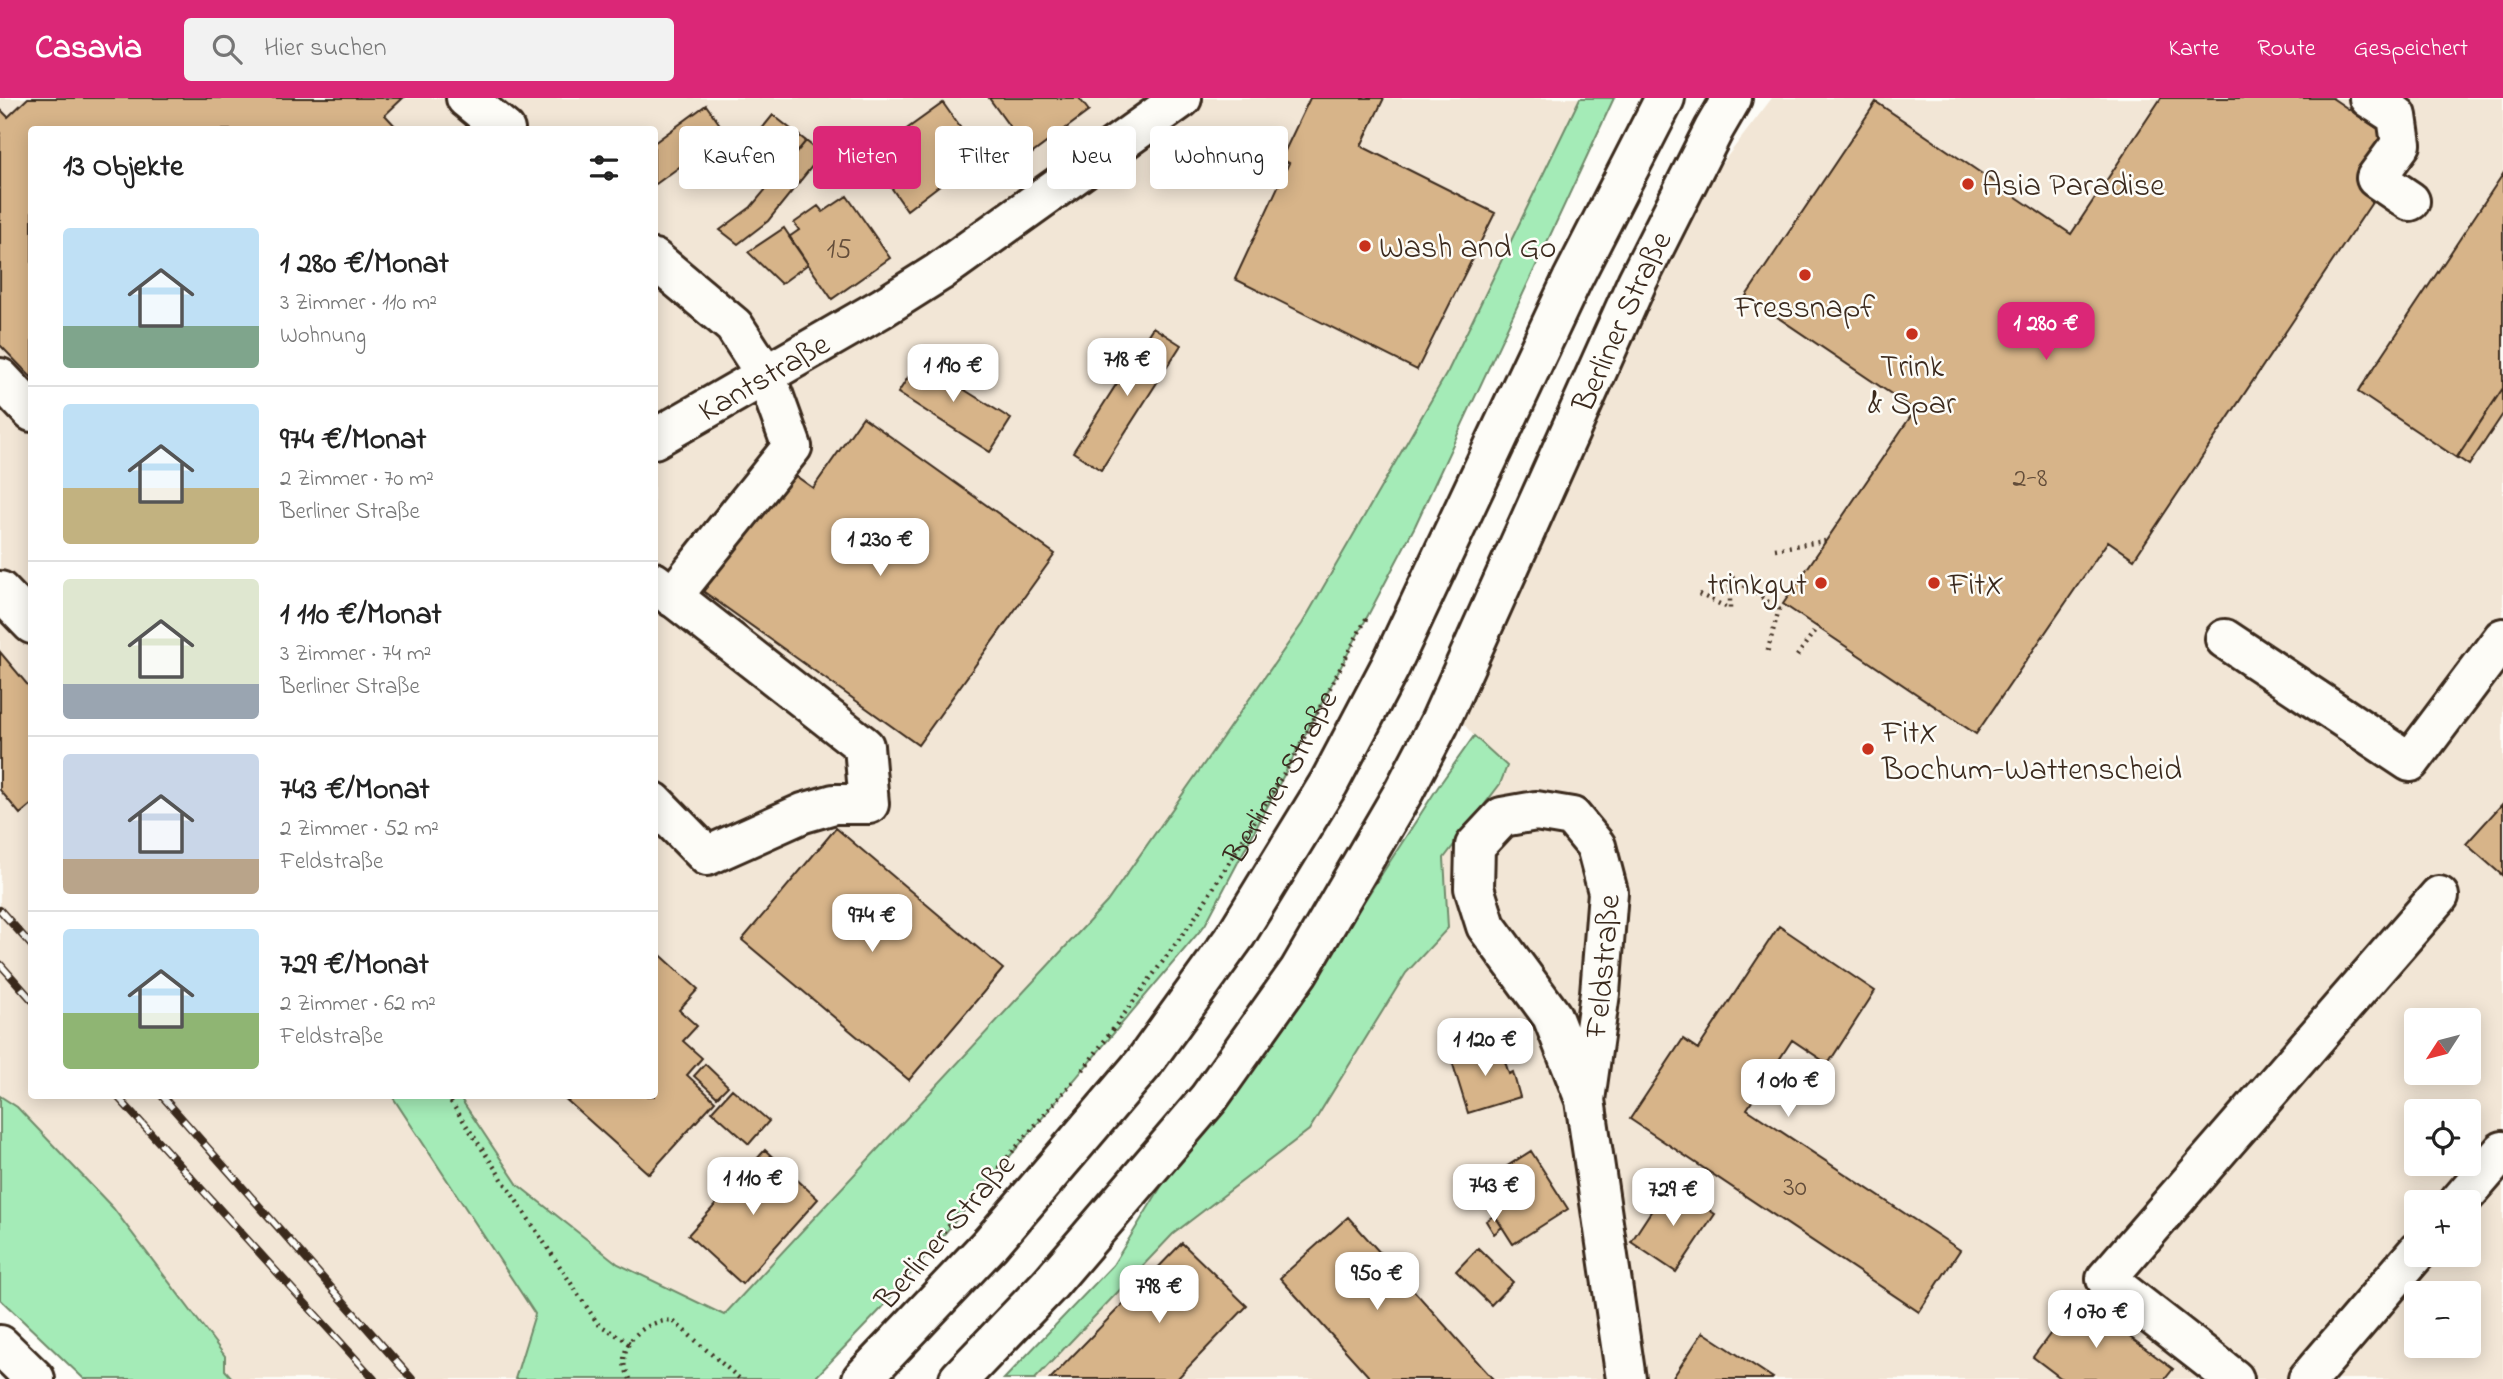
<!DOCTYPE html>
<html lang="de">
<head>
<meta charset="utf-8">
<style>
	:root { --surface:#fff; --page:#f2f2f2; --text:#222; --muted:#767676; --line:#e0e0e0; --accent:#db2777 }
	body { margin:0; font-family:"Indie Flower",sans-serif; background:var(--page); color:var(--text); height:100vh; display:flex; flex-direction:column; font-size:26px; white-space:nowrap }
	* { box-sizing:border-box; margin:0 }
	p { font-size:23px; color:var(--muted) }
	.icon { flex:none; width:38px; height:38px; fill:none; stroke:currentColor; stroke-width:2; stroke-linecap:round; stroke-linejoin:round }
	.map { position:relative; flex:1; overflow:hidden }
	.sheet { position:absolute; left:28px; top:28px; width:630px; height:973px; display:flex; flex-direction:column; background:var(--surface); border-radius:7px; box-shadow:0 4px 18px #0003 }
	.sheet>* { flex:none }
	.banner { position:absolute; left:679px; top:28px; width:665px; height:63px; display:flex; gap:14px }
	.needle { width:46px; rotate:234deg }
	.tools { position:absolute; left:2404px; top:910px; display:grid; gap:14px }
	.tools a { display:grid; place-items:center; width:77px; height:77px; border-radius:7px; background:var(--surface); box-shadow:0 4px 18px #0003; font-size:35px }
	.price { position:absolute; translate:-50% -60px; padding:0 16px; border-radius:14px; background:#fff; color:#222; font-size:23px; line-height:46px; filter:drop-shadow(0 2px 4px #0008) }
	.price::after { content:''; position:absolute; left:50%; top:42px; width:21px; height:16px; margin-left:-10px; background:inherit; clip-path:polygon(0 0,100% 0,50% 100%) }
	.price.current { background:var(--accent); color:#fff }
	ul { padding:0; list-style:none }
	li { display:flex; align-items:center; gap:21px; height:175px; padding:0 35px }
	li+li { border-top:2px solid var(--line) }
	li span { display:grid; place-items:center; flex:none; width:196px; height:140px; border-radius:7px; color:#555 }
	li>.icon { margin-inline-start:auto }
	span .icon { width:84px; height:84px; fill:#fffc; stroke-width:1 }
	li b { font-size:30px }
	h2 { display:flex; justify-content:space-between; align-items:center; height:84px; padding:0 35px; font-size:30px }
	.chip { padding:0 24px; border-radius:7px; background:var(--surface); box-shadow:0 4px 18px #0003; font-size:24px; line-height:63px }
	.chip.current { background:var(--accent); color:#fff }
	header { display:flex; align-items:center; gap:42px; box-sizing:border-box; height:98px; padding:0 35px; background:var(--accent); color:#fff }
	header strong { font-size:33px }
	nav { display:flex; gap:38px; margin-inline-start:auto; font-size:24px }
	.search { width:490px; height:63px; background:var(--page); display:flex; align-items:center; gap:18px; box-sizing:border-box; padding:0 24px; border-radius:7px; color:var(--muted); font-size:26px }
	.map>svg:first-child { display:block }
	.built { fill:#f2e6d6; fill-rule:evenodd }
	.green { fill:#a4ebb7; stroke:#708a6a; stroke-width:2 }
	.building { fill:#d7b489; stroke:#3b2a1e; stroke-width:2 }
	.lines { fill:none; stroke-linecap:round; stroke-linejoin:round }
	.minor-casing { stroke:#3b2a1e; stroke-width:44 }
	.major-casing { stroke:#3b2a1e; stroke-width:44 }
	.path { stroke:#3b2a1e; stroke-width:4.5; stroke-dasharray:2 5; stroke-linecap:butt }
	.minor { stroke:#fdfcf7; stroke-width:38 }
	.major { stroke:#fdfcf7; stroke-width:38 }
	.rail-casing { stroke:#3b2a1e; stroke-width:8 }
	.rail { stroke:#fdfcf7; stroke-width:5; stroke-dasharray:16; stroke-linecap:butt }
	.poi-dot { fill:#c8321e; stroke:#fdfcf7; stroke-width:2.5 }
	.labels { text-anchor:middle; stroke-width:5; stroke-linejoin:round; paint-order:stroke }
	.number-label { font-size:28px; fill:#624c39 }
	.poi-label { font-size:32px; fill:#3b2a1e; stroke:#fdfcf7; text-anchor:start }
	.street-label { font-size:32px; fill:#3b2a1e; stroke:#fdfcf7 }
</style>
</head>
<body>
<header>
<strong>Casavia</strong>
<div class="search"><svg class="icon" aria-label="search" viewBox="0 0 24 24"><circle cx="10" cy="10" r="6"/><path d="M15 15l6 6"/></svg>Hier suchen</div>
<nav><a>Karte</a><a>Route</a><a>Gespeichert</a></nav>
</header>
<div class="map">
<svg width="2503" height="1281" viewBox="0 0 2503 1281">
	<rect width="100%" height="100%" fill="#fdfcf7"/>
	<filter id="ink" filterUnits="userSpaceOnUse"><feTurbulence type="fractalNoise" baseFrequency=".0143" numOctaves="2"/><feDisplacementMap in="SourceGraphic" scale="14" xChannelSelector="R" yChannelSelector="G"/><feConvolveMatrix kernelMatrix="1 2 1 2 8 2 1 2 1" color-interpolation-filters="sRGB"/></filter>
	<g filter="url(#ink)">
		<path class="built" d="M 0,0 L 1580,0 L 1448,273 L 1302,526 L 1107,804 L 724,1217 L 618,1166 L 518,1087 L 459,998 L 654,998 L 654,32 L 32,32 L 32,998 L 392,998 L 535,1216 L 515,1281 L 233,1281 L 113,1110 L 17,1009 L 0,998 Z
			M 1772,0 L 2503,0 L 2503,1281 L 1035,1281 L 1173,1136 L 1309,1032 L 1406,875 L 1448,830 L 1444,760 L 1500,686 L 1507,668 L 1474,638 L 1462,624 L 1703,90 ZM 2417,922 L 2469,922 L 2469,975 L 2417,975 ZM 2417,1013 L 2469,1013 L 2469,1066 L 2417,1066 ZM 2417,1104 L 2469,1104 L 2469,1157 L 2417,1157 ZM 2417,1195 L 2469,1195 L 2469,1248 L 2417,1248 Z"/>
		<path class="green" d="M 1580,0 L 1614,0 L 1415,428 L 1205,827 L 881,1211 L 814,1281 L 515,1281 L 535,1216 L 392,998 L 459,998 L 518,1087 L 618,1166 L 724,1217 L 1107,804 L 1302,526 L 1448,273 Z
			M 1474,638 L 1507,668 L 1500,686 L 1444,760 L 1448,830 L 1406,875 L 1309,1032 L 1173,1136 L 1035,1281 L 1004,1281 L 1113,1167 L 1167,1079 L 1266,955 L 1438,689 Z
			M 0,998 L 17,1009 L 113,1110 L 225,1258 L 225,1272 L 233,1281 L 84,1281 L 0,1201 Z"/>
		<path class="building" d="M 28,0 L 403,0 L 385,17 L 399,32 L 32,32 L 32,280 L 0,247 L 0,11 L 8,19 Z
			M 989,0 L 1079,0 L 1089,13 L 1030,57 Z
			M 1310,0 L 1384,0 L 1361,48 L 1495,115 L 1417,272 L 1235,181 L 1289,65 L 1281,61 Z
			M 2161,0 L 2332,0 L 2387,37 L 2357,83 L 2377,97 L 2134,461 L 2108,443 L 1976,636 L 1783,506 L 1915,312 L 1746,198 L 1876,4 L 2071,136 Z
			M 943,5 L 981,59 L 950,81 L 949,80 L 907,112 L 869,58 Z
			M 706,7 L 726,35 L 656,86 L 654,84 L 654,45 Z
			M 773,17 L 806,43 L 767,91 L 734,65 Z
			M 806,43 L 822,56 L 768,123 L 738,146 L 720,132 L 751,109 Z
			M 2503,76 L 2503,290 L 2457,360 L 2358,294 Z
			M 847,98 L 890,160 L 832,201 L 789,139 L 799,132 L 794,125 L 818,108 L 823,114 Z
			M 784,130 L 808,166 L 781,186 L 748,154 Z
			M 1153,229 L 1181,247 L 1101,372 L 1073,354 Z
			M 923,256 L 957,277 L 952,284 L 1011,321 L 990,354 L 898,295 Z
			M 2503,290 L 2503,316 L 2469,367 L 2457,359 Z
			M 863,319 L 1055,456 L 918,647 L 700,491 L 786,371 L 813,390 Z
			M 0,554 L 32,592 L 32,706 L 20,716 L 0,692 Z
			M 2503,705 L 2503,778 L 2466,746 Z
			M 836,730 L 1003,871 L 909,982 L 742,842 Z
			M 1779,828 L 1875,893 L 1828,966 L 1792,942 L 1747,1011 L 1960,1152 L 1919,1214 L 1630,1021 L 1683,941 L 1698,951 Z
			M 654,851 L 698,891 L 679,912 L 697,928 L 683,943 L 702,960 L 687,977 L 715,1003 L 649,1076 L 562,998 L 654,998 Z
			M 1478,932 L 1484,950 L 1451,960 L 1445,942 Z
			M 1499,945 L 1509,976 L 1513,974 L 1520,999 L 1468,1015 L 1451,960 Z
			M 705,966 L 728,988 L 717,999 L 694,978 Z
			M 732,991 L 769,1023 L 749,1046 L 712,1013 Z
			M 765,1052 L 818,1101 L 742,1186 L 688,1137 Z
			M 1531,1053 L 1568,1111 L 1513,1146 L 1476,1088 Z
			M 1669,1086 L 1715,1116 L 1676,1174 L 1631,1144 Z
			M 1495,1117 L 1502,1129 L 1494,1136 L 1486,1123 Z
			M 1348,1119 L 1493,1281 L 1371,1281 L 1280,1180 Z
			M 1182,1145 L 1247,1208 L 1177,1281 L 1050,1281 Z
			M 1478,1150 L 1513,1184 L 1491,1207 L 1456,1173 Z
			M 2077,1200 L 2173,1271 L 2165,1281 L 2062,1281 L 2033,1259 Z
			M 1703,1234 L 1773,1280 L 1772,1281 L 1672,1281 Z"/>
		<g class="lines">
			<defs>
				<g id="minor">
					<path d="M 466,0 L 505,32"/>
					<path d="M 2369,0 L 2397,18 L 2401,46 L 2376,80 L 2410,103"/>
					<path d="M 654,161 L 734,228 L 766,277 L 792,349 L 672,499"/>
					<path d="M 0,280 L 32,314"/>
					<path id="s2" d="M 654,341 L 882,210 L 939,174 L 1182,0"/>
					<path d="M 654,484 L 864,648 L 869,706 L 834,706 L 803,715 L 707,758 L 654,704"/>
					<path d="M 0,493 L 32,526"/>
					<path d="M 2225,541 L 2410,664 L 2503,540"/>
					<path id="s3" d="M 1585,1002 L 1600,895 L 1608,794 L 1596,748 L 1572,719 L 1536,713 L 1502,719 L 1475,748 L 1474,790 L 1486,828 L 1552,918 L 1585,1002 L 1626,1281"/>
					<path d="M 2459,1104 L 2503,1053"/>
					<path d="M 0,1247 L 35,1281"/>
					<path d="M 2234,1281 L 2106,1181 L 2439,798"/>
					<path d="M 2308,1281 L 2417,1154"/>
				</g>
				<g id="major">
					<path d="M 862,1281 L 991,1145 L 1143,966 L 1236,837 L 1329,685 L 1390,569 L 1572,182 L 1665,0"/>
					<path id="s4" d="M 959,1281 L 1049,1187 L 1209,1000 L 1299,873 L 1404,693 L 1439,626 L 1637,184 L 1714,31 L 1732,0"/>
				</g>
			</defs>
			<use href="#minor" class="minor-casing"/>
			<use href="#major" class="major-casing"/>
			<g class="path">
				<path d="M 1775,451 L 1825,443"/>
				<path d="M 1699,496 L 1730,511 L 1730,478 L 1779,511 L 1767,555"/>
				<path d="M 1797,558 L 1818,528"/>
				<path id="s1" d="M 1083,972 L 1194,821 L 1293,661 L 1368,517"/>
				<path d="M 447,998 L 598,1226 L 630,1245"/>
				<path d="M 939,1139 L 1075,981"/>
				<path d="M 630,1281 C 628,1276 624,1269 624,1264 C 624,1238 649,1223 672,1222 L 740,1281"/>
			</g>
			<use href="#minor" class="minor"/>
			<use href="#major" class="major"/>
			<defs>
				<path id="rail" d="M 0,812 L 32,848
					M 0,866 L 32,902
					M 117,998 L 374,1281
					M 162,998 L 412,1281"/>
			</defs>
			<use href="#rail" class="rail-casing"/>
			<use href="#rail" class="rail"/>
		</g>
	</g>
	<g class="poi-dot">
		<circle cx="1968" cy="86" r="7"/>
		<circle cx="1365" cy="148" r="7"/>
		<circle cx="1805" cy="177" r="7"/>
		<circle cx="1912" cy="236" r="7"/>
		<circle cx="1821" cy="485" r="7"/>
		<circle cx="1934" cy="485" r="7"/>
		<circle cx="1868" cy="651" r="7"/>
	</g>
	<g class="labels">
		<g class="number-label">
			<text x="839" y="159">15</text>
			<text x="2030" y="388">2-8</text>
			<text x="1795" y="1097">30</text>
		</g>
		<g class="poi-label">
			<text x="1982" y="97">Asia Paradise</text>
			<text x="1379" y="159">Wash and Go</text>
			<text x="1805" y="219" text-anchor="middle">Fressnapf</text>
			<text x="1912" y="278" text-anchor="middle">Trink<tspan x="1912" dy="37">&amp; Spar</tspan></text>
			<text x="1807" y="496" text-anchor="end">trinkgut</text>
			<text x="1948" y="496">FitX</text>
			<text x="1882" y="644">FitX<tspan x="1882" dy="37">Bochum-Wattenscheid</tspan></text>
		</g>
		<g class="street-label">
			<text dy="11" stroke="none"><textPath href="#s4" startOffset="1258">Berliner Straße</textPath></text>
			<text dy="11" stroke="none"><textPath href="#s2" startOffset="126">Kantstraße</textPath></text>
			<text dy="11" stroke="none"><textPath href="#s1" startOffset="354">Berliner Straße</textPath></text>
			<text dy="11" stroke="none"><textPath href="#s3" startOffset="135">Feldstraße</textPath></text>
			<text transform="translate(944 1133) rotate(-49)" y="11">Berliner Straße</text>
		</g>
	</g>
</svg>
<div class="tools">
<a><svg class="needle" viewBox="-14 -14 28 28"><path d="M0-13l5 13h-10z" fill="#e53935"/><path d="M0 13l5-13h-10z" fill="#767676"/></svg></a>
<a><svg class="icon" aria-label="locate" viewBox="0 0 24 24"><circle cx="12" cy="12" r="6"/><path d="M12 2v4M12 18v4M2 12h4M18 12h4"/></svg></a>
<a>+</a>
<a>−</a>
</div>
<b class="price current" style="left:2046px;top:264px">1 280 €</b>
<b class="price" style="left:1127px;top:300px">718 €</b>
<b class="price" style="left:953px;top:306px">1 190 €</b>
<b class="price" style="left:880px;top:480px">1 230 €</b>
<b class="price" style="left:872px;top:856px">974 €</b>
<b class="price" style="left:1485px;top:980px">1 120 €</b>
<b class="price" style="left:1788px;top:1021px">1 010 €</b>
<b class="price" style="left:753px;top:1119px">1 110 €</b>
<b class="price" style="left:1494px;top:1126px">743 €</b>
<b class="price" style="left:1673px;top:1130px">729 €</b>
<b class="price" style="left:1377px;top:1214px">950 €</b>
<b class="price" style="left:1159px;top:1227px">798 €</b>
<b class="price" style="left:2096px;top:1252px">1 070 €</b>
<div class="banner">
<a class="chip">Kaufen</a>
<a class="chip current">Mieten</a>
<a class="chip">Filter</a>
<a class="chip">Neu</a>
<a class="chip">Wohnung</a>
</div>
<section class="sheet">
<h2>13 Objekte<svg class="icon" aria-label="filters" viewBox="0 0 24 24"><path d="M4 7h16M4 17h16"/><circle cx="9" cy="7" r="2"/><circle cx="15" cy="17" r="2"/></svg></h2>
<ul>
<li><span style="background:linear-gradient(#bfe0f5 70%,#7fa58c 0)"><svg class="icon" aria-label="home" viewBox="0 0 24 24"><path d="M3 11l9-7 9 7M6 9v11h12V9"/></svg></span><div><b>1 280 €/Monat</b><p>3 Zimmer · 110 m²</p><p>Wohnung</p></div></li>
<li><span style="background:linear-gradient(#bfe0f5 60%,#c2b280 0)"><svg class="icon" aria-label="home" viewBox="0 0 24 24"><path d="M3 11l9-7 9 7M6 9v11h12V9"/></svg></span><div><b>974 €/Monat</b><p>2 Zimmer · 70 m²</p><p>Berliner Straße</p></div></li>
<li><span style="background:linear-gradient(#dfe7d0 75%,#9aa5b1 0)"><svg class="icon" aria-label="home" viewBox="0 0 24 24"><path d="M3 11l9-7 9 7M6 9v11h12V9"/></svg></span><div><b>1 110 €/Monat</b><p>3 Zimmer · 74 m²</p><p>Berliner Straße</p></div></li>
<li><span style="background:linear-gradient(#c9d6e8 75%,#b9a48a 0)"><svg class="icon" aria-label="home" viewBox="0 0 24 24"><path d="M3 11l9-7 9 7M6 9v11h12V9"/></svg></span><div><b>743 €/Monat</b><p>2 Zimmer · 52 m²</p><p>Feldstraße</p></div></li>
<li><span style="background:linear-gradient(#bfe0f5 60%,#8fb573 0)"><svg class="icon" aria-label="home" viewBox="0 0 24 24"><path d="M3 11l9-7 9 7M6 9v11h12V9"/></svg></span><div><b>729 €/Monat</b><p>2 Zimmer · 62 m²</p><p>Feldstraße</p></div></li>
</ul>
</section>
</div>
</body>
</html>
